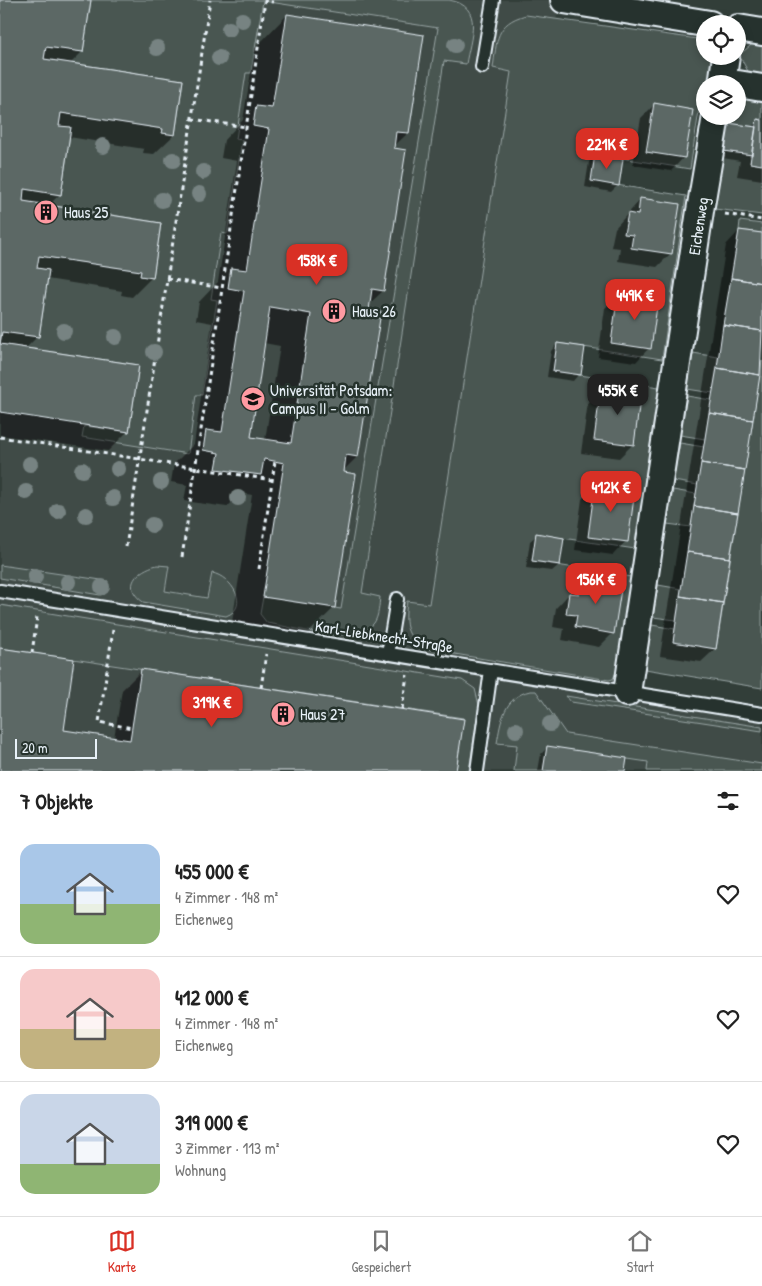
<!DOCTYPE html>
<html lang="de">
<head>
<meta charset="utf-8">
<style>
	:root { --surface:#fff; --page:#f6f6f6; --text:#222; --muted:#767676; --line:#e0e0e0; --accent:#d93025 }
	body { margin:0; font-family:"Patrick Hand",sans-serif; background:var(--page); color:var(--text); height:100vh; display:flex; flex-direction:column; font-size:19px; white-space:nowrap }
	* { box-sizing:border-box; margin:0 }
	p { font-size:16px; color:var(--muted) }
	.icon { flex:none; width:28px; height:28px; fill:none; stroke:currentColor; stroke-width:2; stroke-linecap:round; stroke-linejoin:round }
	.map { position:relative; height:771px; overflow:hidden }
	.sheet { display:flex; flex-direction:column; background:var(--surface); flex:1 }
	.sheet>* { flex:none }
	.controls { position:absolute; left:696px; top:15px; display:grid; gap:10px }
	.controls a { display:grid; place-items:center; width:50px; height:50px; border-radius:50%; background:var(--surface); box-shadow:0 2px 8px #0003; font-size:25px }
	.scale { position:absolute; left:15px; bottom:12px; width:82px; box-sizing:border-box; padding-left:5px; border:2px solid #e8f1f8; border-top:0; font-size:14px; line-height:18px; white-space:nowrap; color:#e8f1f8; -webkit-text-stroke:4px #26332d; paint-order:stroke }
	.price { position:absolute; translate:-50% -42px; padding:0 11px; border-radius:10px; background:var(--accent); color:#fff; font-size:16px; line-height:32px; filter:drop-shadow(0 1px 2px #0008) }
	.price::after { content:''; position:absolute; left:50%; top:30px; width:15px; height:11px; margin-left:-8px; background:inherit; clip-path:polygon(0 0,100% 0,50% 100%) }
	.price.selected { background:#222; color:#fff }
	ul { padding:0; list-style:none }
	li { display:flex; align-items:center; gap:15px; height:125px; padding:0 20px }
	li+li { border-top:1px solid var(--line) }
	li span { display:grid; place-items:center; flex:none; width:140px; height:100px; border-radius:15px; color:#555 }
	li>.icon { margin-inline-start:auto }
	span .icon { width:60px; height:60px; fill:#fffc; stroke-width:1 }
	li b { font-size:21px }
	h2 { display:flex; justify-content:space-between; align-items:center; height:60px; padding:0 20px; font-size:21px }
	.dock { display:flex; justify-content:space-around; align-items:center; height:70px; border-top:1px solid var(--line); background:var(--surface); font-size:14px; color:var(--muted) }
	.dock a { display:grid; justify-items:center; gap:2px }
	.dock .selected { color:var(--accent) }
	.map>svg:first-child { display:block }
	.built { fill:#3f4b46 }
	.green { fill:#495651; stroke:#98a4a4 }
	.shadow { fill:#0007; fill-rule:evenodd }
	.building { fill:#5c6865; stroke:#e8f1f8; fill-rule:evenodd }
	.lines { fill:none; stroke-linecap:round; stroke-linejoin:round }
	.service-casing { stroke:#e8f1f8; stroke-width:16 }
	.minor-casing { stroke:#e8f1f8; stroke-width:30 }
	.path { stroke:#e8f1f8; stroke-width:3; stroke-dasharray:4 4; stroke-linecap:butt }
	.service { stroke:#26332d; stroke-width:12 }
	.minor { stroke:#26332d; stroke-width:26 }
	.tree { fill:#778382 }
	.labels { text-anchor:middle; stroke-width:5; stroke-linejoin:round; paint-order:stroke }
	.poi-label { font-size:16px; fill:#e8f1f8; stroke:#26332d; text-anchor:start }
	.street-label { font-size:16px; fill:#e8f1f8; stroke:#26332d }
</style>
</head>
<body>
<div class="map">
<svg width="762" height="771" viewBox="0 0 762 771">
	<rect width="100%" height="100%" fill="#323e39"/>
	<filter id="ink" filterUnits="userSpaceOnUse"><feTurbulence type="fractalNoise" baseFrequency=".02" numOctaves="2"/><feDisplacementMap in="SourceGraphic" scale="10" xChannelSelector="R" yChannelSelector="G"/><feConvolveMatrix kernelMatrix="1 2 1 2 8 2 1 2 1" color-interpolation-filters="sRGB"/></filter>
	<g filter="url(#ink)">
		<path class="built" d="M 0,0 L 559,0 L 473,645 L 491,670 L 762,714 L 762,771 L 0,771 Z"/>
		<path class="green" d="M 91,0 L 449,0 C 485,6 470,39 466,64 L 444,61 L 362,593 L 380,597 C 379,605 379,616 374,623 C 357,647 293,627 267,623 L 260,614 L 263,597 L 341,609 L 438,28 L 263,1 L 251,73 L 246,73 L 236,139 L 242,140 L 227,234 L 221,233 L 211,299 L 217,300 L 202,395 L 196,395 L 188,454 L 82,437 L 84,426 L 129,432 L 139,365 L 0,344 L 2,332 L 39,337 L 49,270 L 37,268 L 39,256 L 141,271 L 141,276 L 153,278 L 161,223 L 23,201 L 24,189 L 61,195 L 71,128 L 59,126 L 61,113 L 163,129 L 163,133 L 175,135 L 183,80 L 44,59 L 46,47 L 83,52 Z
			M 526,15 L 705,40 L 705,56 L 716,56 L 713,84 L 705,84 L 705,98 L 701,98 L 690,169 L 595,154 L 591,181 L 686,196 L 662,359 L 557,343 L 553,371 L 659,387 L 635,549 L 536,534 L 532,561 L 631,577 L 617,670 L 613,679 L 609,680 L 431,650 C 405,640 404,626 407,601 L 429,604 L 511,72 L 493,68 C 497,41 495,23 526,15 Z
			M 756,41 L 762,42 L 762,77 L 750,75 L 739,55 Z
			M 744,97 L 762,99 L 762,120 L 758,119 L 756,127 L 728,123 L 729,116 L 738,116 L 738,98 Z
			M 723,151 L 752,155 L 762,165 L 762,215 L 715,209 Z
			M 740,221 L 762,224 L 762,233 L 739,230 Z
			M 693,353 L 718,357 L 713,393 L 687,389 Z
			M 762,361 L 762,688 L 645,669 L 652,625 L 675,629 L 673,642 L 716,649 Z
			M 687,396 L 711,400 L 705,439 L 680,435 Z
			M 680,443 L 704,447 L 698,485 L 673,481 Z
			M 673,490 L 696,494 L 691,527 L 667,524 Z
			M 0,565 L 108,581 L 105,594 L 100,595 L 0,578 Z
			M 157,565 L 169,566 L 165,591 L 207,598 L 212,573 C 231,576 251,607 226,616 L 143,602 C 121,586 137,570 157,565 Z
			M 658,585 L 681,589 L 676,620 L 653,617 Z
			M 0,605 L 462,680 L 475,689 L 479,705 L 469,771 L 456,771 L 463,718 L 0,648 Z
			M 530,691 L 536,691 L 566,734 L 762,764 L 762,771 L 647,771 L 648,762 L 547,747 L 543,771 L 514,771 L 517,745 L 497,743 C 501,720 504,697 530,691 Z
			M 566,696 L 762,727 L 762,731 L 571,702 Z"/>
		<path class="shadow" d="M 0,0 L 90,0 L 82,52 L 70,64 L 174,135 L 154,154 L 143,153 L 144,149 L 69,137 L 60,194 L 48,206 L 152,277 L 132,297 L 121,295 L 122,291 L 47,279 L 38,336 L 25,349 L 138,366 L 127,432 L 108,451 L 0,435 Z
			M 287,15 L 408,133 L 391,149 L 383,291 L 368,305 L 357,457 L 341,473 L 355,475 L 334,608 L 301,640 L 231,629 L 252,495 L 242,493 L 227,507 L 184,501 L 187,485 L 171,482 L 174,464 L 194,444 L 212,323 L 196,320 L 199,302 L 218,282 L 237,161 L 221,158 L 224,140 L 243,120 L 255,48 ZM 264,343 L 280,346 L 265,440 L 249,438 Z
			M 654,105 L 684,157 L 671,171 L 633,165 L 641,118 Z
			M 758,121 L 762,121 L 762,180 L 737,176 L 740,161 L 717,157 L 728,124 L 751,128 Z
			M 595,155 L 618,185 L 611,192 L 585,187 L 589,162 Z
			M 641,199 L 671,253 L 657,267 L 618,261 L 620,248 L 611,247 L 615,228 Z
			M 739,231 L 762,235 L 762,353 L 715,649 L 701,662 L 660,656 L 726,245 Z
			M 619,295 L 649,348 L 636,362 L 598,357 L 605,308 Z
			M 557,344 L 579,374 L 573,381 L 547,377 L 551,351 Z
			M 602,389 L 633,444 L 619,458 L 581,453 L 588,402 Z
			M 596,486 L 626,541 L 613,555 L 575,550 L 582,499 Z
			M 537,535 L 559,565 L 552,571 L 526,568 L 530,541 Z
			M 583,579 L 613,633 L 599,647 L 562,640 L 564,629 L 553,627 L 556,608 Z
			M 0,650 L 62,731 L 114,738 L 122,690 L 141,671 L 454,771 L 0,771 Z
			M 547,748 L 624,771 L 538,771 L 541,754 Z"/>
		<path class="building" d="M 0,0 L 91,0 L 83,52 L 46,47 L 44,59 L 183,80 L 175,135 L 162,133 L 163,129 L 61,113 L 59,126 L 71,127 L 61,195 L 24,189 L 23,201 L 161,223 L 153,278 L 140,276 L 141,271 L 39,256 L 37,268 L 49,270 L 39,337 L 2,332 L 0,344 L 139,365 L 129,432 L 0,412 Z
			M 287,14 L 424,35 L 409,133 L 396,132 L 394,148 L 406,150 L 384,291 L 372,289 L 369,310 L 381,312 L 358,457 L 346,455 L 344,472 L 356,474 L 335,608 L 263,597 L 284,463 L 264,459 L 261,475 L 216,469 L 219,453 L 203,450 L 206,430 L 222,432 L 244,291 L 228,288 L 231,268 L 247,270 L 269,129 L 253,126 L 256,106 L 272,108 ZM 270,307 L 311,314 L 291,443 L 251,437 Z
			M 654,103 L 693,110 L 685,158 L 646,152 Z
			M 757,119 L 762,120 L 762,165 L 750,163 Z
			M 728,123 L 756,127 L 752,155 L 723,151 Z
			M 595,154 L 623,159 L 619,186 L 591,181 Z
			M 640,198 L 680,204 L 672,254 L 631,248 L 633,235 L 624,234 L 628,213 L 638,215 Z
			M 739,230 L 762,233 L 762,283 L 731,278 Z
			M 731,278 L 762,283 L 762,331 L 723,325 Z
			M 618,293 L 658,299 L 651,349 L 611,343 Z
			M 723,325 L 762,331 L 760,375 L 717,368 Z
			M 557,343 L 585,347 L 581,375 L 553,371 Z
			M 717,368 L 760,375 L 753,420 L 709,413 Z
			M 601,387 L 641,392 L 634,445 L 594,440 Z
			M 709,413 L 753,420 L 745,470 L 701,463 Z
			M 701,463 L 745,470 L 738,513 L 694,506 Z
			M 595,484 L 635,490 L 628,542 L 588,537 Z
			M 694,506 L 738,513 L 730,558 L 687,552 Z
			M 536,533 L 564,538 L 560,565 L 532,561 Z
			M 687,552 L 730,558 L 723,603 L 680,596 Z
			M 582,577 L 622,583 L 614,634 L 575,627 L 577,615 L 566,614 L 569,593 L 579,594 Z
			M 680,596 L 723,603 L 716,649 L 673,642 Z
			M 0,648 L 74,659 L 64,730 L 130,740 L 141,669 L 464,719 L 456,771 L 0,771 Z
			M 547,746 L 627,758 L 625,771 L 543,771 Z"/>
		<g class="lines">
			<defs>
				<path id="service" d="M 482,67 L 493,0
					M 0,591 L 762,714
					M 388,654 L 397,599
					M 477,771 L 491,670"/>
				<path id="minor" d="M 564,0 L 710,24
					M 738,28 L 762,32
					M 722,84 L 726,56
					M 738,84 L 762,88
					M 627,693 L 700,211 L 716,116"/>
			</defs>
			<use href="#service" class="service-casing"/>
			<use href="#minor" class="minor-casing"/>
			<path class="path" d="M 192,119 L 246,127
				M 725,214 L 762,220
				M 167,279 L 222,288
				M 0,437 L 272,480
				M 126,547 L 210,0
				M 182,557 L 265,1 L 273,2
				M 259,569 L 275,461
				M 113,630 L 99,722 L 132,728
				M 32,653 L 37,617
				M 261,688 L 266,654
				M 402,709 L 407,675"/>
			<use href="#service" class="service"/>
			<use href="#minor" class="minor"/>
		</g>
		<g class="tree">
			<circle cx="242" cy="20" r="8"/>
			<circle cx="229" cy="29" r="8"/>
			<circle cx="455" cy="45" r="8"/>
			<circle cx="157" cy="48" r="8"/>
			<circle cx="219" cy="58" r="8"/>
			<circle cx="103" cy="146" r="8"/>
			<circle cx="173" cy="160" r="8"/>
			<circle cx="203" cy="172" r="8"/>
			<circle cx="199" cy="194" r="8"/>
			<circle cx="162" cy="200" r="8"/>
			<circle cx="64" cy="331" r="8"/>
			<circle cx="115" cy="337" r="8"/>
			<circle cx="154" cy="352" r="8"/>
			<circle cx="30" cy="464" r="8"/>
			<circle cx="118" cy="469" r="8"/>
			<circle cx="82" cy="470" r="8"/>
			<circle cx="161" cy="482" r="8"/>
			<circle cx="26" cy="492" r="8"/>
			<circle cx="113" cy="498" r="8"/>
			<circle cx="238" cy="498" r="8"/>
			<circle cx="58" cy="511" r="8"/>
			<circle cx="86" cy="515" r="8"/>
			<circle cx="152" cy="525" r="8"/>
			<circle cx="35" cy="577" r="8"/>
			<circle cx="68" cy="582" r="8"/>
			<circle cx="102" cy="587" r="8"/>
			<circle cx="550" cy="724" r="8"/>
			<circle cx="516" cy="730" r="8"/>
		</g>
	</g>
	<defs>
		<symbol id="building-disc" viewBox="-11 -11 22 22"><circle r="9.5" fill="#ff9aa2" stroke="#26332d"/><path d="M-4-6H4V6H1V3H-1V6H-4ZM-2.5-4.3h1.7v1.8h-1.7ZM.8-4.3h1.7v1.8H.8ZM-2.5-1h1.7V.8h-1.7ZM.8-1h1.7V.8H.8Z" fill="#111"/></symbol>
		<symbol id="university-disc" viewBox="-11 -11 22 22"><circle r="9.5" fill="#ff9aa2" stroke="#26332d"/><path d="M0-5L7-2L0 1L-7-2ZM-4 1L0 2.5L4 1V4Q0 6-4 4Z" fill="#111"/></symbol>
	</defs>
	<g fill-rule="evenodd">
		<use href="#building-disc" x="32" y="198" width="28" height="28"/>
		<use href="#building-disc" x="320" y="297" width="28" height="28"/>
		<use href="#university-disc" x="239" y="385" width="28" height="28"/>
		<use href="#building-disc" x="269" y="700" width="28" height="28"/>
	</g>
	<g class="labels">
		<g class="poi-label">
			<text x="64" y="218">Haus 25</text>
			<text x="352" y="317">Haus 26</text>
			<text x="270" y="396">Universität Potsdam:<tspan x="270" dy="18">Campus II - Golm</tspan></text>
			<text x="300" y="720">Haus 27</text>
		</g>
		<g class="street-label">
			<text transform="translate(698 226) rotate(-81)" y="6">Eichenweg</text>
			<text transform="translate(384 636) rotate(9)" y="6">Karl-Liebknecht-Straße</text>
		</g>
	</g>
</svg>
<div class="controls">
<a><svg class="icon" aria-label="locate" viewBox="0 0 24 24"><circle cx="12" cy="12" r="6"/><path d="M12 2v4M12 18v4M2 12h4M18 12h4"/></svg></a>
<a><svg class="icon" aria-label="layers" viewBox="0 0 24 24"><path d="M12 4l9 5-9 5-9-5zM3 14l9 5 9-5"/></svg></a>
</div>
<div class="scale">20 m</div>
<b class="price" style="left:607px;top:170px">221K €</b>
<b class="price" style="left:317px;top:286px">158K €</b>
<b class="price" style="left:635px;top:321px">449K €</b>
<b class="price selected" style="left:618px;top:416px">455K €</b>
<b class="price" style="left:611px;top:513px">412K €</b>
<b class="price" style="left:596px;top:605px">156K €</b>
<b class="price" style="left:212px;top:728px">319K €</b>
</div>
<section class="sheet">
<h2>7 Objekte<svg class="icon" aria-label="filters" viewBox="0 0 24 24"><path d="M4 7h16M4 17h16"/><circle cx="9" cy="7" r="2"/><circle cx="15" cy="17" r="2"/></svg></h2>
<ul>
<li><span style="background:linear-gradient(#a9c7e8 60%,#8fb573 0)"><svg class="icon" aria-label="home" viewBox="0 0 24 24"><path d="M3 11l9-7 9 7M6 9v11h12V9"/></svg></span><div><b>455 000 €</b><p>4 Zimmer · 148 m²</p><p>Eichenweg</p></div><svg class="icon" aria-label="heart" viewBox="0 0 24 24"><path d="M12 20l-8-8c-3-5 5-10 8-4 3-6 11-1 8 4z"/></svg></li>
<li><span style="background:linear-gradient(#f6c9c9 60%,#c2b280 0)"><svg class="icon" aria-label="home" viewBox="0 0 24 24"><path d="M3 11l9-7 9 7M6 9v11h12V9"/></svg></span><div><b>412 000 €</b><p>4 Zimmer · 148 m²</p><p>Eichenweg</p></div><svg class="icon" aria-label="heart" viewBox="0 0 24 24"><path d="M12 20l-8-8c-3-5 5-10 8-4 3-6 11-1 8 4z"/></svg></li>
<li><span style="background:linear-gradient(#c9d6e8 70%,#8fb573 0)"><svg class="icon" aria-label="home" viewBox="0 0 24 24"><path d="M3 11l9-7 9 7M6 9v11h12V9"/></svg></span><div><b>319 000 €</b><p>3 Zimmer · 113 m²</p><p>Wohnung</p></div><svg class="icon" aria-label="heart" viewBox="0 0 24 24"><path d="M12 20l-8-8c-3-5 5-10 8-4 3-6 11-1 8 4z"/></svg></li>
</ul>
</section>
<nav class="dock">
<a class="selected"><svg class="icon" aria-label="map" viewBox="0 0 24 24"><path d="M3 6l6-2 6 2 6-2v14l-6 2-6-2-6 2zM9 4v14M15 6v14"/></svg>Karte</a>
<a><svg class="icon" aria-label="saved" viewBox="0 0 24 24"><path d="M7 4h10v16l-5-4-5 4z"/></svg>Gespeichert</a>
<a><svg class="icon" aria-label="home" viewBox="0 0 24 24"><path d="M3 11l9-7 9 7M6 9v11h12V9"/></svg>Start</a>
</nav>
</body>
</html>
